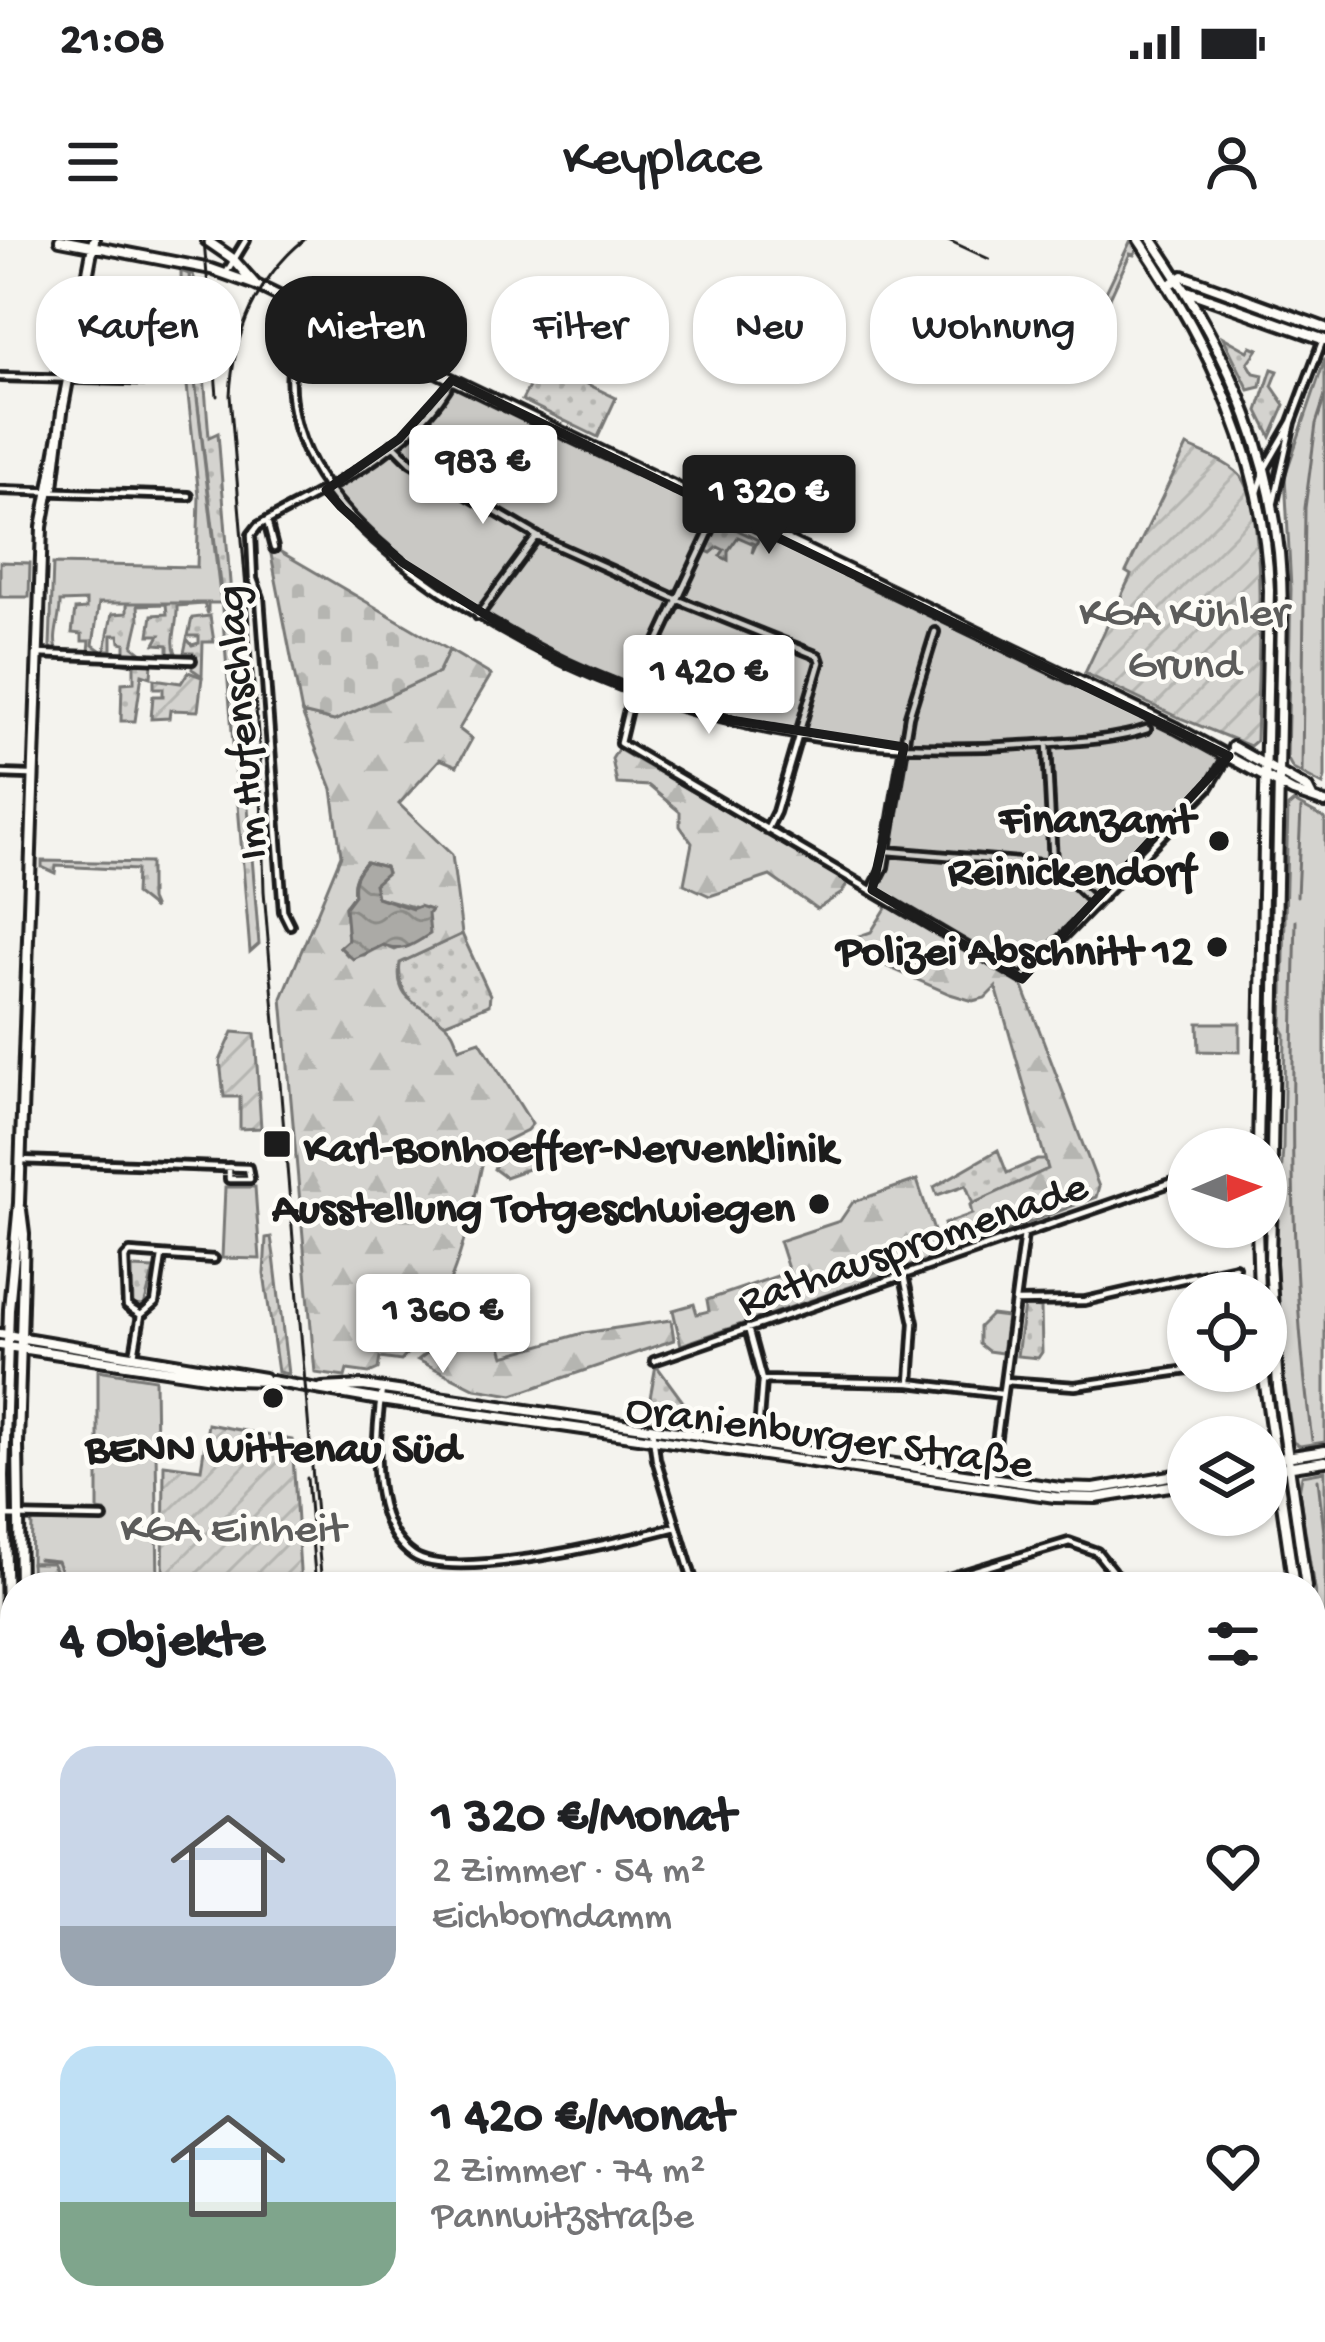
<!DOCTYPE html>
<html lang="de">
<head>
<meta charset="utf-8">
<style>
	:root { --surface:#fff; --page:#f2f2f2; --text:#202124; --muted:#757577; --accent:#1c1c1c }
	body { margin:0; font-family:"Gochi Hand",sans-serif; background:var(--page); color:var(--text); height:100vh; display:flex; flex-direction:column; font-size:45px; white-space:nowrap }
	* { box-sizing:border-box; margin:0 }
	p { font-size:39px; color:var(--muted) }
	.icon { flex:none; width:66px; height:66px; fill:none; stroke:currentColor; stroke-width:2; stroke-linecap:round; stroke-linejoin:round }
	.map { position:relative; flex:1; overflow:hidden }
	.panel { position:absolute; left:0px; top:1332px; width:1326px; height:771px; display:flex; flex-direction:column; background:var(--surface); border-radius:48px 48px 0 0; box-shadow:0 3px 9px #0004 }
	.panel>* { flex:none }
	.guide { position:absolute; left:36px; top:36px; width:1254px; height:108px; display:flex; gap:24px }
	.needle { width:78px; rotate:88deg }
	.buttons { position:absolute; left:1167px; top:888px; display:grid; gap:24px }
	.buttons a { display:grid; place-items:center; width:120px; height:120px; border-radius:50%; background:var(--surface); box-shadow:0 3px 9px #0004; font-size:60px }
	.price { position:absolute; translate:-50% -102px; padding:0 27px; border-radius:12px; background:#fff; color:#222; font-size:39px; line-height:78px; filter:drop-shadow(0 3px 6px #0008) }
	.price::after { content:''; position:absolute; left:50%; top:72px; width:36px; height:27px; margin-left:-18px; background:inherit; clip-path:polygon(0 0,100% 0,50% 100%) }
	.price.active { background:var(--accent); color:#fff }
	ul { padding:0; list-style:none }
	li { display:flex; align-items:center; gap:36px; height:300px; padding:0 60px }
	li span { display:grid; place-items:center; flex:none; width:336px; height:240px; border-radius:36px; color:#555 }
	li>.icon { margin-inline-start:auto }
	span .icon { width:144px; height:144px; fill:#fffc; stroke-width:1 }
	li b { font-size:51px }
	h2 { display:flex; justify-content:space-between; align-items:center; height:144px; padding:0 60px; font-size:51px }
	.pill { padding:0 42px; border-radius:48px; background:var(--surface); box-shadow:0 3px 9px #0004; font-size:42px; line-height:108px }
	.pill.active { background:var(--accent); color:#fff }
	.status { display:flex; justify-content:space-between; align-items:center; height:84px; padding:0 60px; background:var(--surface); direction:ltr }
	.status svg { height:33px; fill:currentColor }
	header { display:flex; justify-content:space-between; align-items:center; height:156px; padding:0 60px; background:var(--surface); font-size:54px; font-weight:600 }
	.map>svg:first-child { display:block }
	.grass { fill:url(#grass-dots); stroke:#787876; stroke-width:3 }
	.forest { fill:url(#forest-firs); stroke:#787876; stroke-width:3; fill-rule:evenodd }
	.cemetery { fill:url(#cemetery-stones); stroke:#787876; stroke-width:3 }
	.park { fill:#d4d3cf; stroke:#787876; stroke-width:3 }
	.garden { fill:url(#garden-furrows); stroke:#787876; stroke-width:3 }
	.water { fill:url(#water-waves); stroke:#72716f; stroke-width:3 }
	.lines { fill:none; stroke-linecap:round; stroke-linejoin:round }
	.stream { stroke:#72716f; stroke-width:3 }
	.minor-casing { stroke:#1c1c1c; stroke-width:14 }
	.secondary-casing { stroke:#1c1c1c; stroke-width:16 }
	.primary-casing { stroke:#1c1c1c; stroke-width:16 }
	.minor { stroke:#fdfcf7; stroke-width:4.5 }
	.secondary { stroke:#fdfcf7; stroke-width:8 }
	.primary { stroke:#fdfcf7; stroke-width:8 }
	.tram { stroke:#1c1c1c; stroke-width:3 }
	.rail { stroke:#1c1c1c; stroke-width:3 }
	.marked { fill:#1c1c1c; fill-opacity:0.2; stroke:#1c1c1c; stroke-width:9; stroke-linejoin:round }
	.poi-dot { fill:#1c1c1c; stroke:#fdfcf7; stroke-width:4.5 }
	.labels { text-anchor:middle; stroke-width:9; stroke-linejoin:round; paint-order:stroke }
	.park-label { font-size:45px; fill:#5c5c5b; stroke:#fdfcf7 }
	.street-label { font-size:45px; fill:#1c1c1c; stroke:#fdfcf7 }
	.poi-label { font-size:45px; font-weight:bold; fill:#1c1c1c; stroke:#fdfcf7; text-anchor:end }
</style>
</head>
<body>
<div class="status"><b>21:08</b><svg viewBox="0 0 49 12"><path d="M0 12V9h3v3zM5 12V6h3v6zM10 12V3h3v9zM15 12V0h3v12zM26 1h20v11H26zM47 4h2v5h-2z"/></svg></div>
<header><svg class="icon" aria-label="menu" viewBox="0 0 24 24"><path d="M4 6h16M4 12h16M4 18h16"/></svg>Keyplace<svg class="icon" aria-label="person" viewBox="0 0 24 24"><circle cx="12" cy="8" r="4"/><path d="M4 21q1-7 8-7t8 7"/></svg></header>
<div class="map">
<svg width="1325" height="2102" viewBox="0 0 1325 2102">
	<defs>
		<pattern id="grass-dots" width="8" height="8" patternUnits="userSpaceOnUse" patternTransform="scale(3)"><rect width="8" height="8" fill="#d4d3cf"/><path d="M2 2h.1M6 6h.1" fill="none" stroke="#b5b5b1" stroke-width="1.8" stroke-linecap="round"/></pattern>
		<pattern id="forest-firs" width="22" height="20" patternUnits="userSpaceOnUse" patternTransform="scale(3)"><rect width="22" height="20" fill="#d4d3cf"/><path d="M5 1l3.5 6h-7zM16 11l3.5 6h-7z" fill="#b5b5b1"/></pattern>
		<pattern id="cemetery-stones" width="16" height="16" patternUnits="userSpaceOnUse" patternTransform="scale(3)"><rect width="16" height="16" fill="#d4d3cf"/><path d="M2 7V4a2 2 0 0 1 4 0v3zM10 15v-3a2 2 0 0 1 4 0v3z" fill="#b5b5b1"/></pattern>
		<pattern id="garden-furrows" width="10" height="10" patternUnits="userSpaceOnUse" patternTransform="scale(3)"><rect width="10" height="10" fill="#d4d3cf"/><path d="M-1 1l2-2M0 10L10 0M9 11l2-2" fill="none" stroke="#b5b5b1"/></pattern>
		<pattern id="water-waves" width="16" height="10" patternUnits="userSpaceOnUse" patternTransform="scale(3)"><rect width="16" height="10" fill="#abaaa6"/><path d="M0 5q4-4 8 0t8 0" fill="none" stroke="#8a8a86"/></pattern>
	</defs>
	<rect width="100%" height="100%" fill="#f4f3ee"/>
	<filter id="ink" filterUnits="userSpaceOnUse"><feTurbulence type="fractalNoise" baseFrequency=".00833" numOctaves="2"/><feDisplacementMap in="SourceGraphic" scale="24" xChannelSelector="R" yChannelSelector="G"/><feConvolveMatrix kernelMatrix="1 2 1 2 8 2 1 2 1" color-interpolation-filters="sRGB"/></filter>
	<g filter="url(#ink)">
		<path class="grass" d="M 1131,0 L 1137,10 L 1134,15 L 1130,14 L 1089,103 L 1083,100 Z
			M 189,34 L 193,34 L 197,49 L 209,197 L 218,193 L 259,704 L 250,712 L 220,344 L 194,133 Z
			M 1223,97 L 1248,111 L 1251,106 L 1258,109 L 1248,123 L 1254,133 L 1263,135 L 1261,147 L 1249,150 Z
			M 542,122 L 616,158 L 598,197 L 522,160 Z
			M 1272,129 L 1278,131 L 1272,146 L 1285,165 L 1271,197 L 1258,171 Z
			M 1266,246 L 1279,343 L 1276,515 L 1272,512 L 1272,343 Z
			M 725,284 L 758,300 L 752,313 L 754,304 L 738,297 L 728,311 L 728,320 L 720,316 L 724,310 L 718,307 L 711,313 L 706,311 L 718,286 Z
			M 127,358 L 208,363 L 208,374 L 204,364 L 177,366 C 178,384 170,401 176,413 L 174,415 L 151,414 L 168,413 L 168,405 L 155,404 L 160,395 L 149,395 L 152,375 L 167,374 L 166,364 L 138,365 L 139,380 L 133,406 L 142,413 L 125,413 L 125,403 L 120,402 L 119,395 L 112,395 L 112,410 L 105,410 L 112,374 L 127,373 Z
			M 210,376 L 214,402 L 203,402 L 202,436 L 192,429 L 193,413 L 184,413 L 187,399 L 192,405 L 199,403 L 199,396 L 188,396 L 192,378 Z
			M 118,422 L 152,423 L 151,437 L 142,434 L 135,481 L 121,481 L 122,443 L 134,442 L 134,425 Z
			M 1271,570 L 1272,687 L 1265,687 L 1268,571 Z
			M 42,621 L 150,623 L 150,660 L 154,669 L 135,654 L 136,630 L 56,626 L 55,633 L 42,627 Z
			M 462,694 L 490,755 L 489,765 L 442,784 C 417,768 396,755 400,723 Z
			M 1263,799 L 1270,799 L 1268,901 L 1261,901 Z
			M 546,899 L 556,906 L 554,920 L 505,937 L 494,929 L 500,914 Z
			M 998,910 L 1007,933 L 1037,920 L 1046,920 L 1048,929 L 973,964 L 966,945 L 937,955 L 934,947 Z
			M 1267,930 L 1267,1045 L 1275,1159 L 1272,1159 L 1266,1122 L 1266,1053 L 1262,1053 L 1260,987 L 1266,987 Z
			M 132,1028 L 154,1029 L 144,1066 L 133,1065 Z
			M 1024,1066 L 1041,1068 L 1042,1112 L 1038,1118 L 1017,1116 Z
			M 656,1125 L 703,1189 L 646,1180 Z
			M 9,1287 L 16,1287 L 15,1430 L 12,1430 Z"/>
		<path class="forest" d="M 449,410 L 491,435 L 459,489 L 472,499 L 457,526 L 440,519 L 399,564 L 452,615 L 462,694 L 400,723 C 393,769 429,763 451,790 C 455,795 456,802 459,808 L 480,801 L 532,884 L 527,890 L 485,911 C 469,985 454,1065 401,1121 L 380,1118 L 378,1129 L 369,1133 L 347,1130 L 345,1137 L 315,1133 L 282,758 L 341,615 L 332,549 L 302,473 L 334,481 L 438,433 ZM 366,622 L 385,627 L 387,632 L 374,644 L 377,657 L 424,670 L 428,680 L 422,699 L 395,710 L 383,705 L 364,715 L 348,716 L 340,707 L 348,700 L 345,667 L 354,655 C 352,641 356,634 366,622 Z
			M 618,509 L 848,642 L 842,653 L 817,669 L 770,636 L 710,656 L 684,644 L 692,603 L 680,586 L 680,572 L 649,546 L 617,544 L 612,519 Z
			M 888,665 L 1016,739 L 1023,747 L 1099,947 L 1096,957 L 952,1012 L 944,984 L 972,974 L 970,965 L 1048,929 L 996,747 L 985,758 L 973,761 L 950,754 L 879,723 L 845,701 L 871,692 Z
			M 917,940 L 942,1015 L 681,1105 L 673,1070 L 694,1064 L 697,1074 L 709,1071 L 707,1060 L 789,1032 L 779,1001 L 840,981 L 853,962 Z
			M 481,1043 L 504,1116 L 583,1093 L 671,1080 L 674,1100 L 513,1155 L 476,1149 L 418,1120 C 446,1100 463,1072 481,1043 Z
			M 651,2088 L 679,2088 L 687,2101 L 619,2102 Z"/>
		<path class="cemetery" d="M 274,308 L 449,410 L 438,433 L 334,481 L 302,473 L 270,309 Z"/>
		<path class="park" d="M 181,31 L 189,34 L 194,133 L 221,363 L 99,363 L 93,405 L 103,412 L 89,411 L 90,401 L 82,401 L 82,394 L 72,393 L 75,370 L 86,369 L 86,361 L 60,362 C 61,377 51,400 58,410 L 53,410 L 50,406 L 53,324 L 197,327 L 199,256 L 182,99 Z
			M 1325,119 L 1325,537 L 1323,545 L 1293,529 L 1287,518 L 1291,349 L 1285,236 Z
			M 0,322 L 30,323 L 29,357 L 0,357 Z
			M 1294,562 L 1325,579 L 1325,1202 L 1300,1206 L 1293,1202 L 1281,1117 L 1276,1011 L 1283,908 L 1285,794 L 1282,789 L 1288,567 Z
			M 1198,783 L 1240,783 L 1240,812 L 1199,811 Z
			M 225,947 L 255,947 L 260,1019 L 222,1018 Z
			M 991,1075 L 1007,1077 L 1002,1113 L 988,1111 L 979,1104 L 979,1087 Z
			M 98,1130 L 155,1139 L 158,1347 L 63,1347 L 52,1323 L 31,1323 L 32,1282 L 105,1282 L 105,1272 L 98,1271 Z
			M 1325,1231 L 1325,1419 L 1299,1252 L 1302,1235 Z
			M 15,1798 L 15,1871 L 0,1941 L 0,1875 Z
			M 0,1972 L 15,1973 L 15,2088 L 279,2088 L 247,2094 L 106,2094 L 85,2089 L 0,2088 Z
			M 868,2088 L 941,2088 L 990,2102 L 895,2102 Z"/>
		<path class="garden" d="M 1187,206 C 1206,215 1230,222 1243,239 C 1268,274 1257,452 1256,501 L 1250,506 L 1175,476 L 1085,433 L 1131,335 L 1126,332 Z
			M 188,432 L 202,437 L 198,471 L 170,470 L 169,478 L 151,479 L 153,456 L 163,456 L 163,448 L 154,448 L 154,439 L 181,443 Z
			M 233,792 L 255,794 L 261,888 L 240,889 L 240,857 L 224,857 L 220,821 Z
			M 271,997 L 274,1016 L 288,1134 L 278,1132 L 264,1034 L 266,998 Z
			M 208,1184 L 292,1200 L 301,1347 L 163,1347 L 164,1224 L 201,1229 Z
			M 31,1323 L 52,1323 L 63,1347 L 32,1347 Z
			M 1325,1695 L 1325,2102 L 1162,2102 L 1166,2088 L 1311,2088 L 1311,1702 Z
			M 15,1871 L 15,1973 L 0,1972 L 0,1941 Z
			M 1004,2088 L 1149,2088 L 1144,2102 L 1000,2102 Z"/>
		<path class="water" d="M 366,622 L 385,627 L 387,633 L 374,644 L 377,657 L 412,669 L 419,666 L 431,670 L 428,674 L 430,694 C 412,705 405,713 383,705 L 353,719 L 340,707 L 348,700 L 345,667 L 354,655 C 352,641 356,633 366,622 Z"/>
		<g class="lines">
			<path class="stream" d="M 1302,533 L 1305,268 L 1316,184 L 1325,156
				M 1297,656 L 1301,569
				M 1296,681 C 1291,855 1288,1027 1312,1200
				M 1318,1239 L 1325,1301
				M 38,1319 L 57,1321 L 67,1347
				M 0,1918 L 15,1849
				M 0,1968 L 15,1970
				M 247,2088 L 247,2089"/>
			<defs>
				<path id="minor" d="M 226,33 L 246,0
					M 293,110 C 277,207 339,275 412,330 C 588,461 801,521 1021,505 C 1061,502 1109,502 1147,489
					M 0,137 L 167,141
					M 393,204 L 411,222 L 542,299 L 676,359 L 818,416 L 820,422 L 776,572 L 767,590
					M 0,250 L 189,256
					M 1258,252 L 1266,227 L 1292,182
					M 1274,262 L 1292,182 L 1322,102
					M 267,281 L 274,308
					M 714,282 L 630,461 L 620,503 L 1022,739 L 1209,547 L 1233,507
					M 478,376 L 537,296
					M 38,414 L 192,420
					M 1047,504 L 1053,624
					M 0,534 L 30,535
					M 887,611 L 1054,625 L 1093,662
					M 872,650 L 884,627 L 909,476 L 935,392
					M 290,685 L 283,671 L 260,358 L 253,339 L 251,295 L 258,286 C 326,248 413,211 452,140
					M 20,920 L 248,928 L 250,939 L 229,939 L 229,927
					M 904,1036 L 914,1083 L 910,1143
					M 1017,1062 L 1085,1061 L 1235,1027
					M 141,1075 L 127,1066 L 125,1018 L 130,1013 L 214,1019
					M 141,1075 L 155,1063 L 162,1016
					M 748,1088 L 762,1140 L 757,1206
					M 134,1115 L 141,1075
					M 654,1121 L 1188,937
					M 762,1140 L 910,1143 L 1001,1154
					M 1005,1141 L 1075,1146 L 1188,1130
					M 382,1150 C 375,1197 367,1283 413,1315 C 453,1343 627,1300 676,1287
					M 652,1188 L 656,1219 L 695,1347
					M 990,1248 L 1024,994
					M 0,1276 L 103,1278
					M 919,1347 L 1069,1302 L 1097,1312 L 1125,1347
					M 850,2088 L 875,2102
					M 368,2102 L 370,2088"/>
				<path id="secondary" d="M 60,0 L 211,29 L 256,45 L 1176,488 L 1293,552 L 1325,563
					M 206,0 L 232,18 L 255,44
					M 1139,0 C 1210,105 1265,221 1269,350 L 1258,909
					M 1152,0 C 1233,117 1282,228 1282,372 L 1270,1023 L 1278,1147 L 1306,1347
					M 1168,46 L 1183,36 L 1325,88
					M 1187,51 L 1325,100
					M 53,247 L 62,172 L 94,0
					M 1233,507 L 1308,549 L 1312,557
					M 1257,987 L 1259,1053
					M 0,1094 L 264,1138
					M 0,1105 L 232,1140 L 271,1141 L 380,1160 L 1055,1257 L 1096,1258 L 1188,1243
					M 1263,1131 L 1294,1347
					M 322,1148 L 363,1146 L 1060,1248 L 1094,1249 L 1188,1233
					M 1266,1220 L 1325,1211
					M 1266,1230 L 1325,1221
					M 20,1347 L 18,1205 L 24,994 L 21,970
					M 1311,1377 L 1325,1447
					M 1311,1438 L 1325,1482
					M 0,1733 L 11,1558 L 4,1236 L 9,1069 L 19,963 L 42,287 L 59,195
					M 0,1814 L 15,1715"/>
				<path id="primary" d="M 1311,1582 L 1325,1576
					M 261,2102 L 292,2098
					M 288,2102 L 320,2088"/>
			</defs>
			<use href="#minor" class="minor-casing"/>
			<use href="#secondary" class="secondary-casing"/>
			<use href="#primary" class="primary-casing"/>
			<use href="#minor" class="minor"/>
			<use href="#secondary" class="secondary"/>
			<use href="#primary" class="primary"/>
			<path class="tram" d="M 307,1238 L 316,1347
				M 334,2102 L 335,2088"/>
			<path class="rail" d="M 204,0 L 217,156
				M 304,0 C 257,38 233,96 230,155 L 260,518 L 264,651 L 322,1347
				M 948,0 L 989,19
				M 339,2102 L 339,2088"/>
		</g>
	</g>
	<path class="marked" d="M 452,140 L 1229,516 L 1022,739 L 872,650 L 904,507 L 711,477 L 561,422 L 403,323 L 341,267 L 326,250 L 399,199 Z"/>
	<g class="poi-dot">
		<circle cx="1219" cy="601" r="12"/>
		<circle cx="1217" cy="707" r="12"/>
		<rect x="262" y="889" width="30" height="30" rx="6"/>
		<circle cx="819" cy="964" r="12"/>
		<circle cx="273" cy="1158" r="12"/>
	</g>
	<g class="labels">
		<g class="park-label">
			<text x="1184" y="384">KGA Kühler<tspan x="1184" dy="52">Grund</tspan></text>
			<text x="233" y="1300">KGA Einheit</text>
		</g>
		<g class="street-label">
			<text transform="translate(237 483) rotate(-95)" y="16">Im Hufenschlag</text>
			<text transform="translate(911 1000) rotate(-19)" y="16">Rathauspromenade</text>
			<text transform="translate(830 1192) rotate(8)" y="16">Oranienburger Straße</text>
		</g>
		<g class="poi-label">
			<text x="1195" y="591">Finanzamt<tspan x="1195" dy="52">Reinickendorf</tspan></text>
			<text x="1193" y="723">Polizei Abschnitt 12</text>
			<text x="304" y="920" text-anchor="start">Karl-Bonhoeffer-Nervenklinik</text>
			<text x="795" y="980">Ausstellung Totgeschwiegen</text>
			<text x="273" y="1220" text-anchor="middle">BENN Wittenau Süd</text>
		</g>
	</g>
</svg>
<div class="buttons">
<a><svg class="needle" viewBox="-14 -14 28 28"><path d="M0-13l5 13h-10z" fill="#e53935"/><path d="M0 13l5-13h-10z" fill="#757577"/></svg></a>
<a><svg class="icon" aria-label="locate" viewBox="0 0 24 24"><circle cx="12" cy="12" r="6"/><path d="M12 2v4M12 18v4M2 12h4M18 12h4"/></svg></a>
<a><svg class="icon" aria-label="layers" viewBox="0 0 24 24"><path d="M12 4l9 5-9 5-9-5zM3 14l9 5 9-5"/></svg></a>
</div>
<b class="price" style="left:483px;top:287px">983 €</b>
<b class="price active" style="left:769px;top:317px">1 320 €</b>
<b class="price" style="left:709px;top:497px">1 420 €</b>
<b class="price" style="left:443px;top:1136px">1 360 €</b>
<div class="guide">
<a class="pill">Kaufen</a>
<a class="pill active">Mieten</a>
<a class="pill">Filter</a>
<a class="pill">Neu</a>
<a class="pill">Wohnung</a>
</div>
<section class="panel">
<h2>4 Objekte<svg class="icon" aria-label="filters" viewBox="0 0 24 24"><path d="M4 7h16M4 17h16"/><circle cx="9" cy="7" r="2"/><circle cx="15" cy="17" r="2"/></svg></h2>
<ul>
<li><span style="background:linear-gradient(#c9d6e8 75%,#9aa5b1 0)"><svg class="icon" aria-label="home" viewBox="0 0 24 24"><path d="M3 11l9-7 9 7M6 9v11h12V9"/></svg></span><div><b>1 320 €/Monat</b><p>2 Zimmer · 54 m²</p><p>Eichborndamm</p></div><svg class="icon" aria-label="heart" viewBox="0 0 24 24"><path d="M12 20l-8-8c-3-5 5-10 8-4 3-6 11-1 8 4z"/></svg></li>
<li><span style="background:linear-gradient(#bfe0f5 65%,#7fa58c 0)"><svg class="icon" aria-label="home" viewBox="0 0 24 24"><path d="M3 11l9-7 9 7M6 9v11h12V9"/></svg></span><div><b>1 420 €/Monat</b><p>2 Zimmer · 74 m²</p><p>Pannwitzstraße</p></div><svg class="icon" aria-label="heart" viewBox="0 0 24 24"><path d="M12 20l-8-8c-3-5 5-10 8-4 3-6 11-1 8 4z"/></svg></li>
</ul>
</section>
</div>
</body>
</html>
